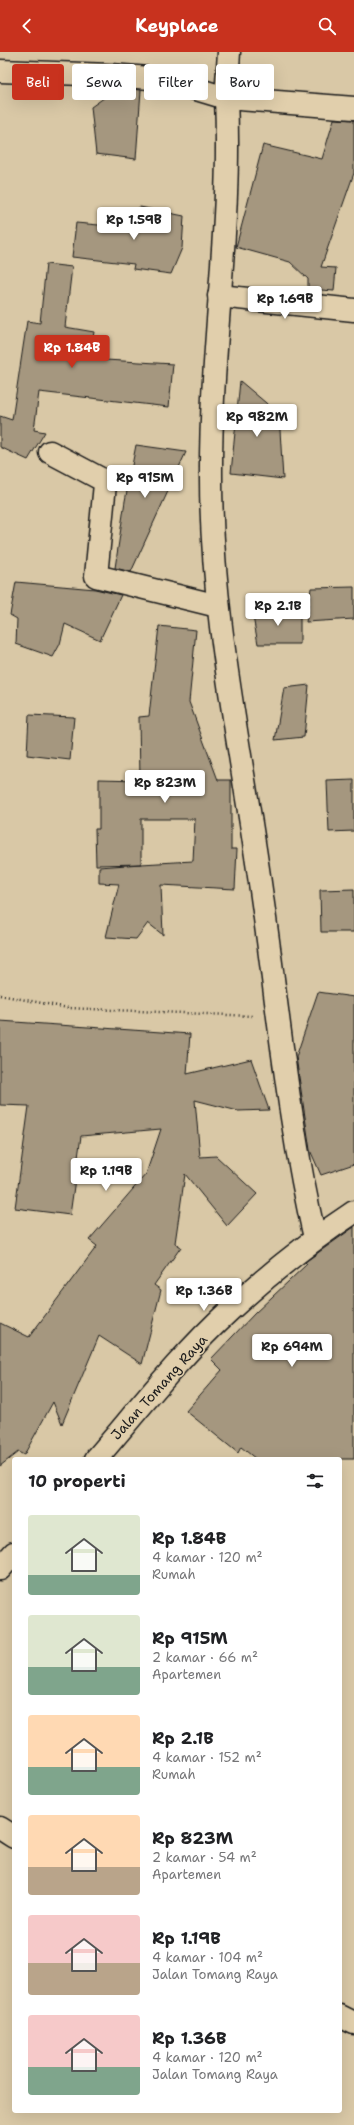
<!DOCTYPE html>
<html lang="id">
<head>
<meta charset="utf-8">
<style>
	:root { --surface:#fff; --page:#f2f2f2; --text:#202124; --muted:#757577; --accent:#c8321e }
	body { margin:0; font-family:"Shantell Sans",sans-serif; background:var(--page); color:var(--text); height:100vh; display:flex; flex-direction:column; font-size:15px; white-space:nowrap }
	* { box-sizing:border-box; margin:0 }
	p { font-size:13px; color:var(--muted) }
	.icon { flex:none; width:22px; height:22px; fill:none; stroke:currentColor; stroke-width:2; stroke-linecap:round; stroke-linejoin:round }
	.map { position:relative; flex:1; overflow:hidden }
	.side { position:absolute; left:12px; top:1405px; width:330px; height:656px; display:flex; flex-direction:column; background:var(--surface); border-radius:4px; box-shadow:0 4px 16px #0002 }
	.side>* { flex:none }
	.top-card { position:absolute; left:12px; top:12px; width:330px; height:36px; display:flex; gap:8px }
	.price { position:absolute; translate:-50% -34px; padding:0 9px; border-radius:4px; background:#fff; color:#222; font-size:13px; line-height:26px; filter:drop-shadow(0 1px 2px #0008) }
	.price::after { content:''; position:absolute; left:50%; top:24px; width:12px; height:9px; margin-left:-6px; background:inherit; clip-path:polygon(0 0,100% 0,50% 100%) }
	.price.on { background:var(--accent); color:#fff }
	ul { padding:0; list-style:none }
	li { display:flex; align-items:center; gap:12px; height:100px; padding:0 16px }
	li span { display:grid; place-items:center; flex:none; width:112px; height:80px; border-radius:4px; color:#555 }
	li>.icon { margin-inline-start:auto }
	span .icon { width:48px; height:48px; fill:#fffc; stroke-width:1 }
	li b { font-size:17px }
	h2 { display:flex; justify-content:space-between; align-items:center; height:48px; padding:0 16px; font-size:17px }
	.tag { padding:0 14px; border-radius:4px; background:var(--surface); box-shadow:0 4px 16px #0002; font-size:14px; line-height:36px }
	.tag.on { background:var(--accent); color:#fff }
	header { display:flex; justify-content:space-between; align-items:center; height:52px; padding:0 16px; background:var(--accent); color:#fff; font-size:18px; font-weight:700 }
	.map>svg:first-child { display:block }
	.building { fill:#a5977f; stroke:#1c1c1c; fill-rule:evenodd }
	.lines { fill:none; stroke-linecap:round; stroke-linejoin:round }
	.minor-casing { stroke:#1c1c1c; stroke-width:25 }
	.tertiary-casing { stroke:#1c1c1c; stroke-width:25 }
	.secondary-casing { stroke:#1c1c1c; stroke-width:25 }
	.path { stroke:#1c1c1c; stroke-width:2.5; stroke-dasharray:1 3; stroke-linecap:butt }
	.minor { stroke:#e1cfac; stroke-width:22 }
	.tertiary { stroke:#e1cfac; stroke-width:22 }
	.secondary { stroke:#e1cfac; stroke-width:22 }
	.labels { text-anchor:middle; stroke-width:3; stroke-linejoin:round; paint-order:stroke }
	.street-label { font-size:14px; fill:#1c1c1c; stroke:#e1cfac }
</style>
</head>
<body>
<header><svg class="icon" aria-label="back" viewBox="0 0 24 24"><path d="M15 5l-7 7 7 7"/></svg>Keyplace<svg class="icon" aria-label="search" viewBox="0 0 24 24"><circle cx="10" cy="10" r="6"/><path d="M15 15l6 6"/></svg></header>
<div class="map">
<svg width="354" height="2073" viewBox="0 0 354 2073">
	<rect width="100%" height="100%" fill="#d9c8a6"/>
	<filter id="ink" filterUnits="userSpaceOnUse"><feTurbulence type="fractalNoise" baseFrequency=".025" numOctaves="2"/><feDisplacementMap in="SourceGraphic" scale="8" xChannelSelector="R" yChannelSelector="G"/><feConvolveMatrix kernelMatrix="1 2 1 2 8 2 1 2 1" color-interpolation-filters="sRGB"/></filter>
	<g filter="url(#ink)">
		<path class="building" d="M 118,36 L 141,38 L 136,107 L 96,102 L 91,55 Z
			M 334,67 L 354,68 L 354,121 L 321,215 L 336,216 L 334,239 L 308,237 L 308,227 L 290,210 L 236,195 L 263,93 L 322,107 Z
			M 140,155 L 184,164 L 182,196 L 171,222 L 133,217 L 134,212 L 72,205 L 76,171 L 110,174 Z
			M 46,212 L 72,215 L 65,275 L 94,280 L 89,307 L 173,312 L 169,355 L 39,340 L 34,378 L 45,380 L 28,408 L 0,395 L 0,364 L 12,368 L 27,269 L 40,271 Z
			M 240,329 L 279,362 L 283,427 L 231,421 Z
			M 136,393 L 186,400 L 131,520 L 115,516 L 125,449 Z
			M 16,530 L 95,537 L 121,543 L 100,588 L 65,572 L 60,592 L 53,605 L 16,592 L 17,567 L 10,563 Z
			M 354,535 L 354,567 L 306,570 L 311,536 Z
			M 300,558 L 300,592 L 258,592 L 252,559 Z
			M 159,574 L 196,578 L 189,650 L 218,728 L 231,728 L 231,797 L 237,797 L 235,837 L 161,833 L 163,883 L 148,871 L 136,887 L 106,885 L 119,832 L 99,831 L 99,815 L 141,812 L 96,813 L 95,777 L 99,777 L 99,727 L 140,728 L 139,665 L 149,664 ZM 141,767 L 195,767 L 193,809 L 141,812 Z
			M 309,633 L 304,685 L 275,688 L 284,636 Z
			M 29,663 L 74,665 L 70,708 L 27,703 Z
			M 354,728 L 354,779 L 329,780 L 327,729 Z
			M 354,837 L 354,880 L 321,880 L 320,838 Z
			M 318,940 L 354,945 L 354,1112 L 321,1123 L 310,1098 L 296,1005 Z
			M 0,969 L 190,982 L 187,1022 L 251,1007 L 269,1058 L 238,1059 L 195,1048 L 200,1105 L 216,1104 L 257,1142 L 227,1174 L 185,1122 L 175,1191 L 181,1195 L 154,1233 L 161,1238 L 142,1312 L 99,1284 L 62,1372 L 53,1350 L 24,1403 L 18,1400 L 0,1414 L 0,1271 L 29,1285 L 97,1194 L 89,1188 L 146,1122 L 161,1077 L 81,1084 L 70,1163 L 15,1156 L 29,1054 L 0,1053 Z
			M 354,1175 L 354,1407 L 256,1407 L 241,1395 L 238,1401 L 186,1359 L 222,1318 L 211,1307 L 255,1261 L 307,1212 L 305,1210 Z"/>
		<g class="lines">
			<defs>
				<path id="minor" d="M 226,46 L 229,0
					M 219,244 L 354,258
					M 50,400 L 101,427 L 105,432 L 96,524 L 218,554
					M 0,1776 L 14,1785
					M 340,1964 L 354,1971"/>
				<path id="tertiary" d="M 226,46 C 232,173 210,299 211,426 C 211,565 242,701 261,838 C 278,954 288,1071 315,1186"/>
				<path id="secondary" d="M 0,19 L 111,23 L 163,27 L 226,46 L 354,56
					M 96,1407 C 139,1357 181,1303 230,1258 C 269,1222 310,1189 354,1160
					M 0,1517 L 14,1501"/>
			</defs>
			<use href="#minor" class="minor-casing"/>
			<use href="#tertiary" class="tertiary-casing"/>
			<use href="#secondary" class="secondary-casing"/>
			<path class="path" d="M 0,943 L 68,956 L 252,964"/>
			<use href="#minor" class="minor"/>
			<use href="#tertiary" class="tertiary"/>
			<use href="#secondary" class="secondary"/>
		</g>
	</g>
	<g class="labels">
		<g class="street-label">
			<text transform="translate(159 1335) rotate(-48)" y="5">Jalan Tomang Raya</text>
		</g>
	</g>
</svg>
<b class="price" style="left:134px;top:189px">Rp 1.59B</b>
<b class="price" style="left:285px;top:268px">Rp 1.69B</b>
<b class="price on" style="left:72px;top:317px">Rp 1.84B</b>
<b class="price" style="left:257px;top:386px">Rp 982M</b>
<b class="price" style="left:145px;top:447px">Rp 915M</b>
<b class="price" style="left:278px;top:575px">Rp 2.1B</b>
<b class="price" style="left:165px;top:752px">Rp 823M</b>
<b class="price" style="left:106px;top:1140px">Rp 1.19B</b>
<b class="price" style="left:204px;top:1260px">Rp 1.36B</b>
<b class="price" style="left:292px;top:1316px">Rp 694M</b>
<div class="top-card">
<a class="tag on">Beli</a>
<a class="tag">Sewa</a>
<a class="tag">Filter</a>
<a class="tag">Baru</a>
</div>
<section class="side">
<h2>10 properti<svg class="icon" aria-label="filters" viewBox="0 0 24 24"><path d="M4 7h16M4 17h16"/><circle cx="9" cy="7" r="2"/><circle cx="15" cy="17" r="2"/></svg></h2>
<ul>
<li><span style="background:linear-gradient(#dfe7d0 75%,#7fa58c 0)"><svg class="icon" aria-label="home" viewBox="0 0 24 24"><path d="M3 11l9-7 9 7M6 9v11h12V9"/></svg></span><div><b>Rp 1.84B</b><p>4 kamar · 120 m²</p><p>Rumah</p></div></li>
<li><span style="background:linear-gradient(#dfe7d0 65%,#7fa58c 0)"><svg class="icon" aria-label="home" viewBox="0 0 24 24"><path d="M3 11l9-7 9 7M6 9v11h12V9"/></svg></span><div><b>Rp 915M</b><p>2 kamar · 66 m²</p><p>Apartemen</p></div></li>
<li><span style="background:linear-gradient(#ffd9b3 65%,#7fa58c 0)"><svg class="icon" aria-label="home" viewBox="0 0 24 24"><path d="M3 11l9-7 9 7M6 9v11h12V9"/></svg></span><div><b>Rp 2.1B</b><p>4 kamar · 152 m²</p><p>Rumah</p></div></li>
<li><span style="background:linear-gradient(#ffd9b3 65%,#b9a48a 0)"><svg class="icon" aria-label="home" viewBox="0 0 24 24"><path d="M3 11l9-7 9 7M6 9v11h12V9"/></svg></span><div><b>Rp 823M</b><p>2 kamar · 54 m²</p><p>Apartemen</p></div></li>
<li><span style="background:linear-gradient(#f6c9c9 60%,#b9a48a 0)"><svg class="icon" aria-label="home" viewBox="0 0 24 24"><path d="M3 11l9-7 9 7M6 9v11h12V9"/></svg></span><div><b>Rp 1.19B</b><p>4 kamar · 104 m²</p><p>Jalan Tomang Raya</p></div></li>
<li><span style="background:linear-gradient(#f6c9c9 65%,#7fa58c 0)"><svg class="icon" aria-label="home" viewBox="0 0 24 24"><path d="M3 11l9-7 9 7M6 9v11h12V9"/></svg></span><div><b>Rp 1.36B</b><p>4 kamar · 120 m²</p><p>Jalan Tomang Raya</p></div></li>
</ul>
</section>
</div>
</body>
</html>
